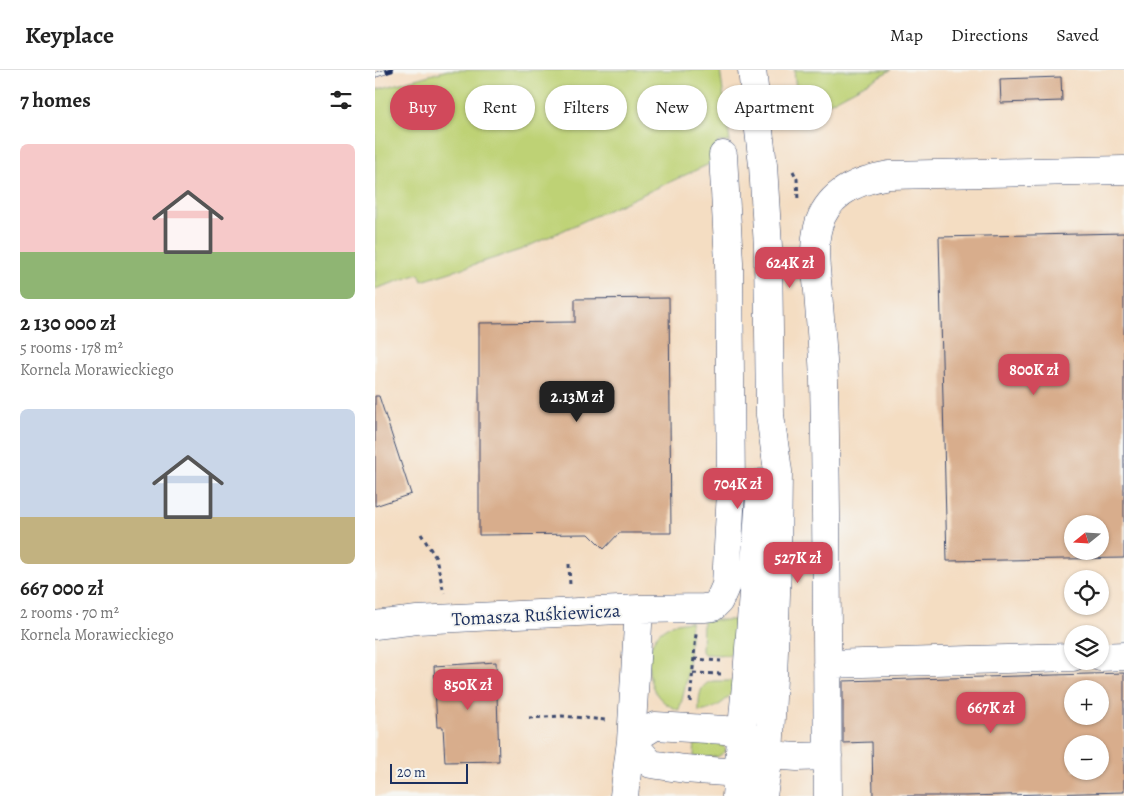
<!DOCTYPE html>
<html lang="en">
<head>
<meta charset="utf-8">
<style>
	:root { --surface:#fff; --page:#f6f6f6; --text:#222; --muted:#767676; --line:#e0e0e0; --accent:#d1495b }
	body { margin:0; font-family:Alegreya,serif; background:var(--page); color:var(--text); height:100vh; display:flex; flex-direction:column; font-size:19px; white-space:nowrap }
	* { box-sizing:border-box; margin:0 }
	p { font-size:16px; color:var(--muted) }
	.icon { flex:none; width:28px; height:28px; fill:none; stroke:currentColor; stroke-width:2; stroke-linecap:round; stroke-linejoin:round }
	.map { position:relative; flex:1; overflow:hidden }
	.drawer { display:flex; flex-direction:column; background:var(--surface); width:375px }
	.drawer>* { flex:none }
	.guide { position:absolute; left:15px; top:15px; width:475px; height:45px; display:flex; gap:10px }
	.needle { width:32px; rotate:252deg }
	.buttons { position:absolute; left:689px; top:445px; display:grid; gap:10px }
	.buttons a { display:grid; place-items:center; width:45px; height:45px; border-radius:50%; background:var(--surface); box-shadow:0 1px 4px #0004; font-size:25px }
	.scale { position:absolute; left:15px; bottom:12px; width:78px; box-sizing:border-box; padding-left:5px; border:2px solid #1b2f5e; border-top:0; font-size:14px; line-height:18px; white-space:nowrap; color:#1b2f5e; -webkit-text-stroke:4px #f6f6f2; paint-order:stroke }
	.price { position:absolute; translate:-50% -42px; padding:0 11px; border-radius:10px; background:var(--accent); color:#fff; font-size:16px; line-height:32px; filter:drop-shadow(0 1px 2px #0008) }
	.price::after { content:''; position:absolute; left:50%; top:30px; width:15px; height:11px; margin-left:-8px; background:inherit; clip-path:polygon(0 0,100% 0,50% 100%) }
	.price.selected { background:#222; color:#fff }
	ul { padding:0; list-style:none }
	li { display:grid; align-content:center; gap:10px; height:265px; padding:0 20px }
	li span { display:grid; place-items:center; height:155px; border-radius:8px; color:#555 }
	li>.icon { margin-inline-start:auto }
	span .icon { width:90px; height:90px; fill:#fffc; stroke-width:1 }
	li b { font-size:21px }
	h2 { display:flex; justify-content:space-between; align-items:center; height:60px; padding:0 20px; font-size:21px }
	.pill { padding:0 18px; border-radius:22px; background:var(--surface); box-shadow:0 1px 4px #0004; font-size:18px; line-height:45px }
	.pill.selected { background:var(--accent); color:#fff }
	header { display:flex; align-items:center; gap:30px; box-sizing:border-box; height:70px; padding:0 25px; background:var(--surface); border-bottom:1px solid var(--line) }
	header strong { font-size:24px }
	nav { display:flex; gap:28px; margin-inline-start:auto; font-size:18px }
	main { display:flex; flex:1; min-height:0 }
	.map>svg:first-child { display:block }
	.green { fill:#bed275; stroke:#6c806a }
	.building { fill:#d8ad8c; fill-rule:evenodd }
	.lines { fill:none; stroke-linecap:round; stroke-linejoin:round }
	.minor-casing { stroke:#3c496d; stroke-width:29 }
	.path { stroke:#3c496d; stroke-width:3; stroke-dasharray:4 4; stroke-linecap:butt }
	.minor { stroke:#fff; stroke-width:28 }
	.rail-casing { stroke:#1b2f5e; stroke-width:5.5 }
	.rail { stroke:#f6f6f2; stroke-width:4; stroke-dasharray:11; stroke-linecap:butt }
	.labels { text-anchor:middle; stroke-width:4; stroke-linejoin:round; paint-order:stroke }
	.street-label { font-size:19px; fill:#1b2f5e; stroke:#f6f6f2 }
</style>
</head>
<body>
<header>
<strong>Keyplace</strong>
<nav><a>Map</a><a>Directions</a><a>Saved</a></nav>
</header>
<main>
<section class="drawer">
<h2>7 homes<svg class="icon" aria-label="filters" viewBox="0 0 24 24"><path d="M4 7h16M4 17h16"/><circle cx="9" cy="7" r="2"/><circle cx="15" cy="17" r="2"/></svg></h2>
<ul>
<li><span style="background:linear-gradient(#f6c9c9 70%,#8fb573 0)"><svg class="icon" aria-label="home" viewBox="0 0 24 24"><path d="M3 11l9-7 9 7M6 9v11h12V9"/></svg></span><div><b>2 130 000 zł</b><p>5 rooms · 178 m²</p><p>Kornela Morawieckiego</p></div></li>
<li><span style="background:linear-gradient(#c9d6e8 70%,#c2b280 0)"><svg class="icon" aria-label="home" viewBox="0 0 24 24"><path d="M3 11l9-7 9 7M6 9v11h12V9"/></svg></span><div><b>667 000 zł</b><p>2 rooms · 70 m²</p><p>Kornela Morawieckiego</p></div></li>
</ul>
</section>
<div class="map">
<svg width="749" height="726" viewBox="0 0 749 726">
	<rect width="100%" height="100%" fill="#f6f6f2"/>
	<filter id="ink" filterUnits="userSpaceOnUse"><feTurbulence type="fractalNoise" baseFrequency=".02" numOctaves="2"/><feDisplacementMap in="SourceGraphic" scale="10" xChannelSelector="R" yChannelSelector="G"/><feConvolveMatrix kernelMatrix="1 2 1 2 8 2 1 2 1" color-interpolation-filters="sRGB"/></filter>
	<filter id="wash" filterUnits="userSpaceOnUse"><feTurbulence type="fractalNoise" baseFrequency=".0096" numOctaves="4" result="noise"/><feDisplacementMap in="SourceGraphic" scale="20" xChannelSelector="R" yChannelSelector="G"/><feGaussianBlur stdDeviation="1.12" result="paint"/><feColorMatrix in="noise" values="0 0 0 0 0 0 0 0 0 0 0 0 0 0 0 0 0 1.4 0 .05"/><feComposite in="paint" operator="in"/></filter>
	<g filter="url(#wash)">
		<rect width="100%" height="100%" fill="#f4ddc2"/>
		<path class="green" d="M 73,0 L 345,0 L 355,72 L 343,72 L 341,91 L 145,180 L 47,211 L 44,204 L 0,219 L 0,20 Z
			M 419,0 L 516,0 L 424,49 Z
			M 328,550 L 360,550 L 358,581 L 353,585 L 329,584 L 327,581 Z
			M 316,551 C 314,581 314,611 304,640 C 279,632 272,611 274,587 C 275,578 277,570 284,563 C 293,554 304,552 316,551 Z
			M 339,611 L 363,611 C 356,629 343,639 324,642 C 324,629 323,613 339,611 Z
			M 320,667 L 345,673 L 351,679 L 350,682 L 342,687 L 319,687 Z"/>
		<g id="blocks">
			<path class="building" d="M 686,7 L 687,31 L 626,33 L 625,9 Z
				M 749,163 L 749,488 L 572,491 L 564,167 ZM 698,454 L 725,454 L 725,481 L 698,481 Z
				M 294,228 L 296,463 L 244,463 L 229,479 L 214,464 L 104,465 L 104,253 L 200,252 L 200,229 Z
				M 0,326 L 4,326 L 36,424 L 0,436 Z
				M 121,592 L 124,691 L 70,692 L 68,657 L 62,657 L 59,596 Z
				M 749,603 L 749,722 L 590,726 L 498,726 L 497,672 L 468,673 L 468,611 ZM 698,619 L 725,619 L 725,646 L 698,646 ZM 698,674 L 725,674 L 725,701 L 698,701 Z"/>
		</g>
	</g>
	<g filter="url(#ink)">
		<use href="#blocks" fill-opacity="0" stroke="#3c496d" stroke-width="1"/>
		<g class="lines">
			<defs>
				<path id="minor" d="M 377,0 L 388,95 L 393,177 L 395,345 L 403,401 L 402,496 L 398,608 L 394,685 L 388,726
					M 0,555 L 42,550 L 264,539 L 329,538 L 338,537 L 344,531 L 351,515 L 356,421 L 354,192 L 348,85
					M 725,587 L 749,586
					M 452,594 L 698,587
					M 256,671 L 276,694 L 310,699 L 363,703 L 394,685 L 422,687 L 453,686
					M 256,671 L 280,656 L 367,661 L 380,672
					M 249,726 L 256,671 L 264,539
					M 361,726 L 373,592 L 386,413
					M 453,726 C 452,588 452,449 449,311 C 448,281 445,251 443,221 C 441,197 436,169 447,146 C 460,119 486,110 514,105 L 749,100"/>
			</defs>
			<use href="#minor" class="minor-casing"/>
			<path class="path" d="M 418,101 L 422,109 L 423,131
				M 46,464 L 61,488 L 69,523
				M 194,494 L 195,516
				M 319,589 L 346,591
				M 318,603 L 346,604
				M 315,632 L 321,564
				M 154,648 L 187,646 L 231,650"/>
			<use href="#minor" class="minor"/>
			<defs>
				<path id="rail" d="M 0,5 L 16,0"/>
			</defs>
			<use href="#rail" class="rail-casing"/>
			<use href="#rail" class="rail"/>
		</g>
	</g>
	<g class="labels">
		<g class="street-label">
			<text transform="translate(161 544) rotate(-3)" y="7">Tomasza Ruśkiewicza</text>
		</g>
	</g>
</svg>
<div class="buttons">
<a><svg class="needle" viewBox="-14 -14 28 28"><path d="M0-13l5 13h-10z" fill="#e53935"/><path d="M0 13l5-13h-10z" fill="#767676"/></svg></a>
<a><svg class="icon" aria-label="locate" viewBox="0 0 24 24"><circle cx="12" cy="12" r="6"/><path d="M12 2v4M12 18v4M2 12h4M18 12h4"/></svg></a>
<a><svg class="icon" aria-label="layers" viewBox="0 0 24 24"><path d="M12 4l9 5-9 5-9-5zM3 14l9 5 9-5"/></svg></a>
<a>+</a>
<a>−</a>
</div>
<div class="scale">20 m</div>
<b class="price" style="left:415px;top:219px">624K zł</b>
<b class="price" style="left:659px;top:326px">800K zł</b>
<b class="price selected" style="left:202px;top:353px">2.13M zł</b>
<b class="price" style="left:363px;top:440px">704K zł</b>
<b class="price" style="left:423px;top:514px">527K zł</b>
<b class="price" style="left:93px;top:641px">850K zł</b>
<b class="price" style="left:616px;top:664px">667K zł</b>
<div class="guide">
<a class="pill selected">Buy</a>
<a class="pill">Rent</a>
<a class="pill">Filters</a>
<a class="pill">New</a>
<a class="pill">Apartment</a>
</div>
</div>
</main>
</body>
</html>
